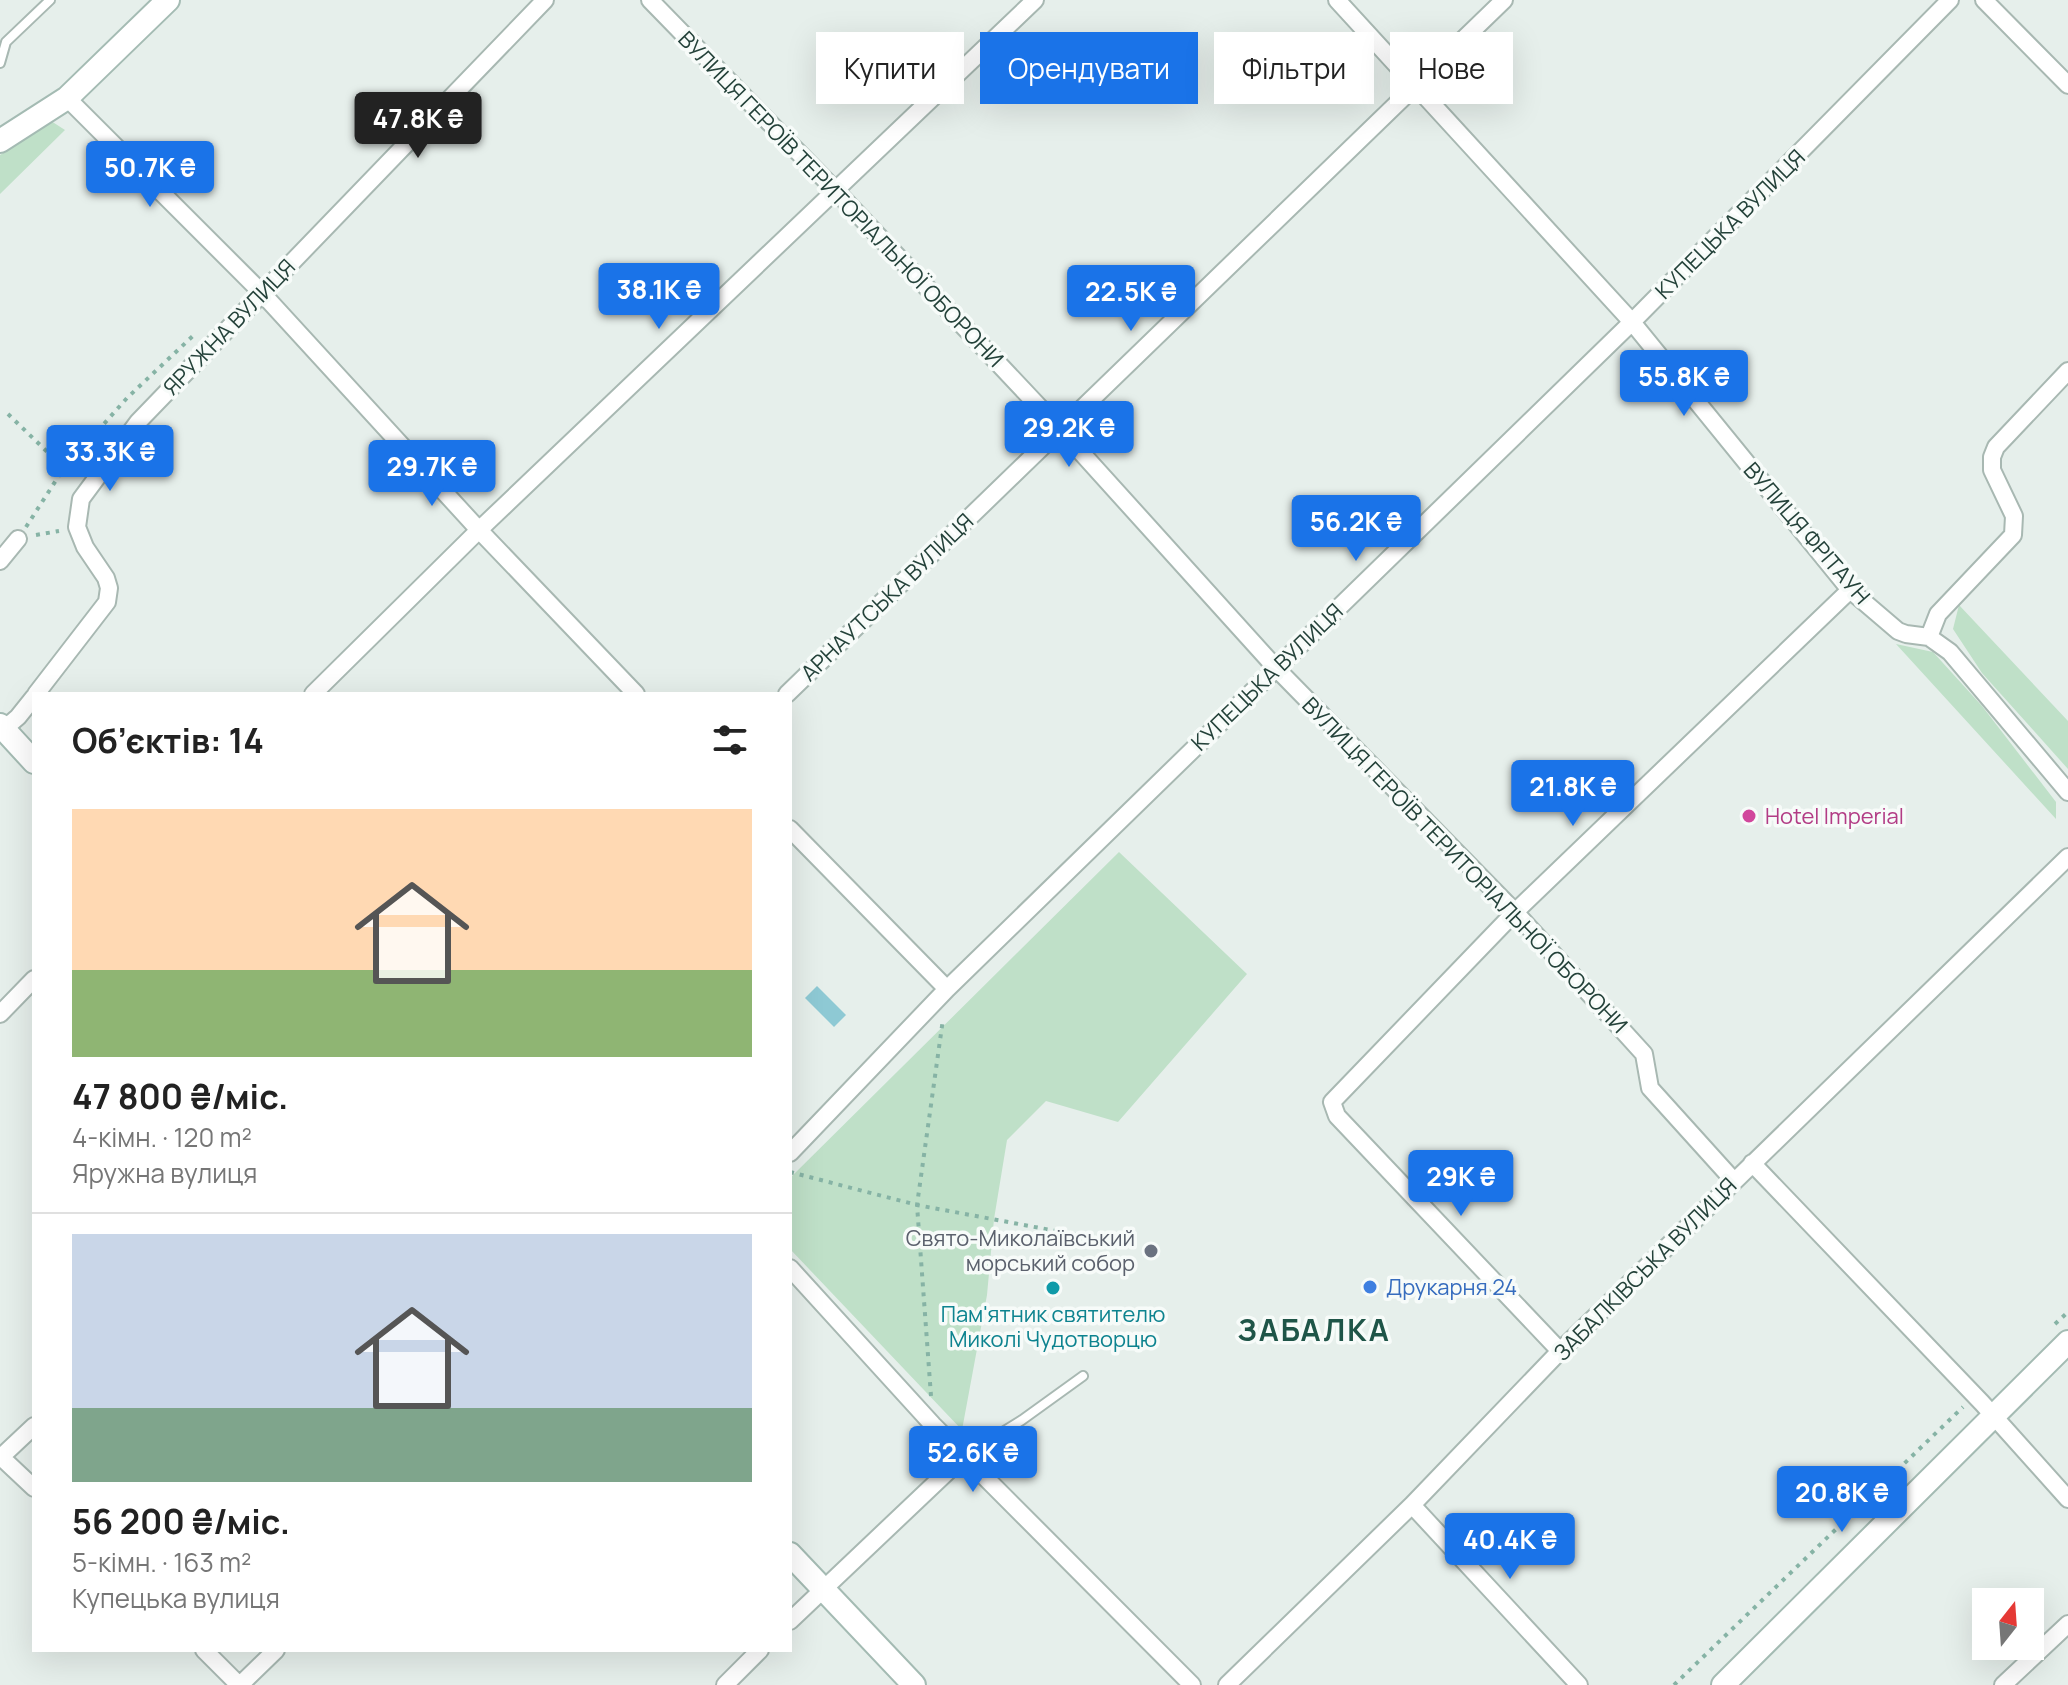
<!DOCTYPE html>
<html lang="uk">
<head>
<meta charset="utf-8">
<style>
	:root { --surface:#fff; --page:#f2f2f2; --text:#222; --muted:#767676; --line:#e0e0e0; --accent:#1a73e8 }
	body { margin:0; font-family:Manrope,sans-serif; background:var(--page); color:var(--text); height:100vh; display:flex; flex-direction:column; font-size:30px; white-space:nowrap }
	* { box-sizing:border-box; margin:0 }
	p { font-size:26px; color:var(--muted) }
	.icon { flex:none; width:44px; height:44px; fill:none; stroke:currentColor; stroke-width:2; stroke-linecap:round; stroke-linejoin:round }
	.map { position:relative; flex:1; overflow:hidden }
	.drawer { position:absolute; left:32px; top:692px; width:760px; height:960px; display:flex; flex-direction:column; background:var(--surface); border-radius:0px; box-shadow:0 8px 32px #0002 }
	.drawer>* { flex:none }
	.banner { position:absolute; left:816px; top:32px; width:760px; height:72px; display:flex; gap:16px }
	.needle { width:52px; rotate:17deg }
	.fabs { position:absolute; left:1972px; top:1588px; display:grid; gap:16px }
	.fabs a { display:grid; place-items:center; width:72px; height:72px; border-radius:0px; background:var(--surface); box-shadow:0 8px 32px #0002; font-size:40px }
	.price { position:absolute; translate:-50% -68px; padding:0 18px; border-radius:8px; background:var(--accent); color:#fff; font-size:26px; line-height:52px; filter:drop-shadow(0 2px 4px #0008) }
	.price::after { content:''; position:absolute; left:50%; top:48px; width:24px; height:18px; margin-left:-12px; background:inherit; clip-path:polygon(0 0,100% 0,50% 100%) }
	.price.on { background:#222; color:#fff }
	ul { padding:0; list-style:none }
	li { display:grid; align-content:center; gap:16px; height:424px; padding:0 40px }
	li+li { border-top:2px solid var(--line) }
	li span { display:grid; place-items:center; height:248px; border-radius:0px; color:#555 }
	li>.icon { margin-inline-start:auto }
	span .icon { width:144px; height:144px; fill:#fffc; stroke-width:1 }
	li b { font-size:34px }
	h2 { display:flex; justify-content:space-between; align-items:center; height:96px; padding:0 40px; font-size:34px }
	.pill { padding:0 28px; border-radius:0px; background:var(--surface); box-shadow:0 8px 32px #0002; font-size:28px; line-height:72px }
	.pill.on { background:var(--accent); color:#fff }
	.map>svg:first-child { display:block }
	.green { fill:#bfe0c8 }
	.water { fill:#8ec9d4 }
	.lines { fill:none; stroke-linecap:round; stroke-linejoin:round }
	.lane-casing { stroke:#a8b8b2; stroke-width:12 }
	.street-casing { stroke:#a8b8b2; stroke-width:20 }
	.secondary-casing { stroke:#a4bbb3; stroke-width:26 }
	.path { stroke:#86b3a5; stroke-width:4; stroke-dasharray:4 6; stroke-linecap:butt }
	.lane { stroke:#fff; stroke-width:8 }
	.street { stroke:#fff; stroke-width:16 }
	.secondary { stroke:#fff; stroke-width:22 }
	.hotel-dot { fill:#d1479c; stroke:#f7fbf9; stroke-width:3 }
	.worship-dot { fill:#6b7280; stroke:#f7fbf9; stroke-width:3 }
	.shop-dot { fill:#3f7fe0; stroke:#f7fbf9; stroke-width:3 }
	.culture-dot { fill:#0f9aa8; stroke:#f7fbf9; stroke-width:3 }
	.labels { text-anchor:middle; stroke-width:7; stroke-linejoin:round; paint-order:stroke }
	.street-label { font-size:22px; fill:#24423a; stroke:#f7fbf9 }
	.hotel-label { font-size:22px; fill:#b23c85; stroke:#f7fbf9; text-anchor:start }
	.worship-label { font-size:22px; fill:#5b616d; stroke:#f7fbf9; text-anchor:end }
	.shop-label { font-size:22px; fill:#366cbe; stroke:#f7fbf9; text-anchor:start }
	.culture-label { font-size:22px; fill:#0d838f; stroke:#f7fbf9 }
	.district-label { font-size:30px; font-weight:bold; letter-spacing:2px; fill:#1f5548; stroke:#f7fbf9 }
</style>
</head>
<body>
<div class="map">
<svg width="2068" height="1685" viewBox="0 0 2068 1685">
	<rect width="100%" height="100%" fill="#e6efeb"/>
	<path class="green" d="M 51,121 L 65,130 L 0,194 L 0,155 Z
		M 1959,605 L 2068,721 L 2068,769 L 1982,673 L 1953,629 Z
		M 1896,644 L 1933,652 L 1982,706 L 2056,802 L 2056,819 Z
		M 1119,852 L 1247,974 L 1118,1122 L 1046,1101 L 1007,1140 L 994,1219 L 987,1295 L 962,1430 L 790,1249 L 790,1178 Z"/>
	<path class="water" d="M 817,986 L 846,1015 L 834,1027 L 805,998 Z"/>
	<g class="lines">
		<defs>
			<path id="lane" d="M 0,63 L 6,42 L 50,0
				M 964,1456 L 1022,1420 L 1083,1376"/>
			<path id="street" d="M 650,0 L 836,191 L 1060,429 L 1276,668 L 1515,912 L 1644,1054 L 1650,1088 L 1734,1181
				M 1337,0 L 1632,322 L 1850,590 L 1898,631 L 1906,634 L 1929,637 L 1950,652 L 2068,792
				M 1984,0 L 2068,85
				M 67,98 L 261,292 L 479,530 L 636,694
				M 0,561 L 18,539
				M 1929,637 L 1938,614 L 2013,535 L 2014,516 L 1992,470 L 1992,457 L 1996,447 L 2068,371
				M 36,694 L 107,602 L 109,588 L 106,578 L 85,547 L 77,527 L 81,499 L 138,422 L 545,0
				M 313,694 L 479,530 L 1035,0
				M 787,694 L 1504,0
				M 4,729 L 18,717 L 34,697
				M 790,829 L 947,989
				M 0,1014 L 34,979
				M 790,1153 L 947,989 L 1632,322 L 1950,0
				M 1752,1163 L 1982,1403 L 2068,1499
				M 790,1268 L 933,1425 L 1192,1685
				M 1560,1351 L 1337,1116 L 1332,1102 L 1515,912 L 1850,590
				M 0,1456 L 34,1488
				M 0,1458 L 34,1426
				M 1412,1505 L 1579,1685
				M 790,1621 L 964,1456
				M 204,1650 L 239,1685
				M 240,1685 L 276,1650
				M 725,1685 L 760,1650
				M 1227,1685 L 1412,1505 L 1560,1351 L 2068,857
				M 2003,1685 L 2068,1624"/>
			<path id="secondary" d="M 0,141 L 67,98 L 168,0
				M 0,725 L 34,762
				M 790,1554 L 914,1685
				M 1723,1685 L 2068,1342"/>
		</defs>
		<use href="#lane" class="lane-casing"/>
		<use href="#street" class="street-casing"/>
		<use href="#secondary" class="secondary-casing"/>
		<path class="path" d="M 8,414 L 64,468
			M 26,527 L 62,471 L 127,398 L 196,333
			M 36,535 L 59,531
			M 790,1172 L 917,1205 L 1088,1237
			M 2055,1324 L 2068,1312
			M 931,1396 L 917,1205 L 943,1019
			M 1674,1685 L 1963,1407"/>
		<use href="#lane" class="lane"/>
		<use href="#street" class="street"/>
		<use href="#secondary" class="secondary"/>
	</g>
	<circle class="hotel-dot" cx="1749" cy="816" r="8"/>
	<circle class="worship-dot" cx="1151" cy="1251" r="8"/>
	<circle class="shop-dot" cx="1370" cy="1287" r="8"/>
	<circle class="culture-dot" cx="1053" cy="1288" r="8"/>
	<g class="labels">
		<g class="street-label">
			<text transform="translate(841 199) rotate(46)" y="8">ВУЛИЦЯ ГЕРОЇВ ТЕРИТОРІАЛЬНОЇ ОБОРОНИ</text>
			<text transform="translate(1730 224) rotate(-45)" y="8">КУПЕЦЬКА ВУЛИЦЯ</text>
			<text transform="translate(229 327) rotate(-46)" y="8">ЯРУЖНА ВУЛИЦЯ</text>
			<text transform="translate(1807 533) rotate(49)" y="8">ВУЛИЦЯ ФРІТАУН</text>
			<text transform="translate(887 597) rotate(-44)" y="8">АРНАУТСЬКА ВУЛИЦЯ</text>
			<text transform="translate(1267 677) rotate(-44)" y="8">КУПЕЦЬКА ВУЛИЦЯ</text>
			<text transform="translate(1465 865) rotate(46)" y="8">ВУЛИЦЯ ГЕРОЇВ ТЕРИТОРІАЛЬНОЇ ОБОРОНИ</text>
			<text transform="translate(1645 1269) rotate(-45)" y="8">ЗАБАЛКІВСЬКА ВУЛИЦЯ</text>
		</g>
		<g class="hotel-label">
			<text x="1765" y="824">Hotel Imperial</text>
		</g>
		<g class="worship-label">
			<text x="1135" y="1246">Свято-Миколаївський<tspan x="1135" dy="25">морський собор</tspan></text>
		</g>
		<g class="shop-label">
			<text x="1386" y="1295">Друкарня 24</text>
		</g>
		<g class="culture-label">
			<text x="1053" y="1322">Пам'ятник святителю<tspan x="1053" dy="25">Миколі Чудотворцю</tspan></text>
		</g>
		<g class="district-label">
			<text x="1314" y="1341">ЗАБАЛКА</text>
		</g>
	</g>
</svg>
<div class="fabs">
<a><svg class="needle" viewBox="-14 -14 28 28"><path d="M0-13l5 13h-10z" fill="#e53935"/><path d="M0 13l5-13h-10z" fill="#767676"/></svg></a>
</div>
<b class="price on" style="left:418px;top:160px">47.8K ₴</b>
<b class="price" style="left:150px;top:209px">50.7K ₴</b>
<b class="price" style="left:659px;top:331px">38.1K ₴</b>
<b class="price" style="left:1131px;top:333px">22.5K ₴</b>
<b class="price" style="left:1684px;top:418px">55.8K ₴</b>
<b class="price" style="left:1069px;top:469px">29.2K ₴</b>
<b class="price" style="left:110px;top:493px">33.3K ₴</b>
<b class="price" style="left:432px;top:508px">29.7K ₴</b>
<b class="price" style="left:1356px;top:563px">56.2K ₴</b>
<b class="price" style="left:1573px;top:828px">21.8K ₴</b>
<b class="price" style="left:1461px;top:1218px">29K ₴</b>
<b class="price" style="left:973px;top:1494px">52.6K ₴</b>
<b class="price" style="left:1842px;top:1534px">20.8K ₴</b>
<b class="price" style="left:1510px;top:1581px">40.4K ₴</b>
<div class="banner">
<a class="pill">Купити</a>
<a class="pill on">Орендувати</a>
<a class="pill">Фільтри</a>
<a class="pill">Нове</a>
</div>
<section class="drawer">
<h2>Об’єктів: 14<svg class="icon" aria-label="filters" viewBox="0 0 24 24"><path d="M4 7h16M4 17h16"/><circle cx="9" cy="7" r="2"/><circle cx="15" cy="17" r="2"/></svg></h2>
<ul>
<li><span style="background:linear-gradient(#ffd9b3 65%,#8fb573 0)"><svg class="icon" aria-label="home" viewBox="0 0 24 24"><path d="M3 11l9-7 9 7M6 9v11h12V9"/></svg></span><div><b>47 800 ₴/міс.</b><p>4-кімн. · 120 m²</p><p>Яружна вулиця</p></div></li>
<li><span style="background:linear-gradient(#c9d6e8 70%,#7fa58c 0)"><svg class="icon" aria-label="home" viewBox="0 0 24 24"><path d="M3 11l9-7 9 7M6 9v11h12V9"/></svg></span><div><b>56 200 ₴/міс.</b><p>5-кімн. · 163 m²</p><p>Купецька вулиця</p></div></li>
</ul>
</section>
</div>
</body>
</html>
